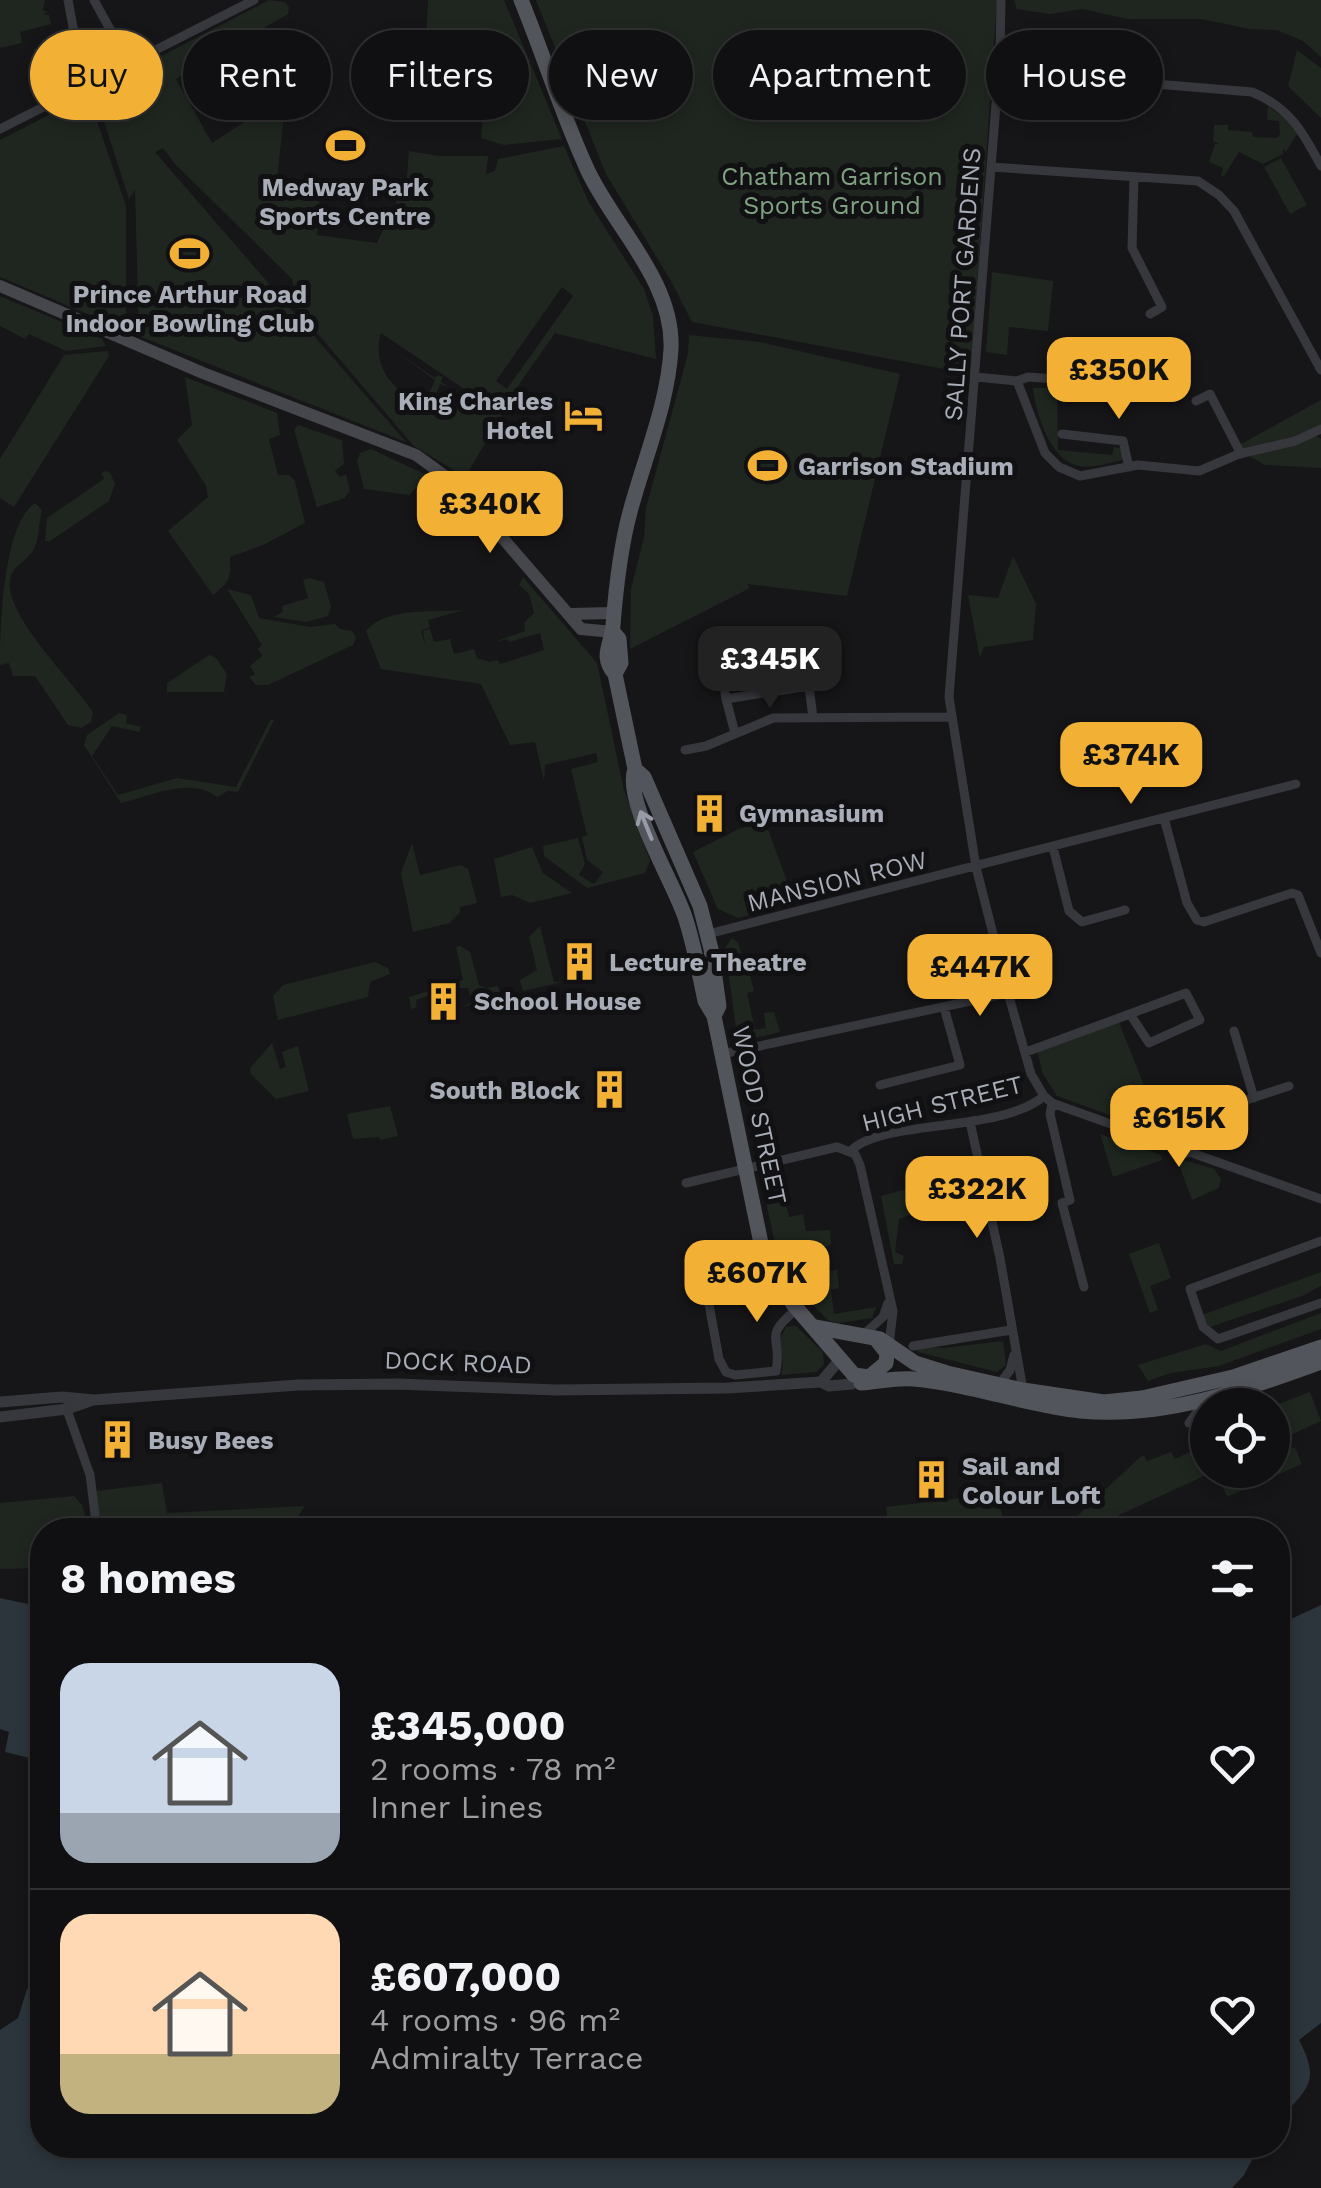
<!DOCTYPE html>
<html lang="en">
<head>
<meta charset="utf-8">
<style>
	:root { --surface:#101012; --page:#19191b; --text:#f1f3f6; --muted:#9c9d9f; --line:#303032; --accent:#f2b134 }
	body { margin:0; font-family:"Work Sans",sans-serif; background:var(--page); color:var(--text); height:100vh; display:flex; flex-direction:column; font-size:38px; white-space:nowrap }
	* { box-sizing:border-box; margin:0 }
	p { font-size:32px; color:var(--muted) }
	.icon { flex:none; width:55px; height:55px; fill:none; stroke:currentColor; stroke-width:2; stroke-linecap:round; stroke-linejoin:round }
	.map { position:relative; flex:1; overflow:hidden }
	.drawer { position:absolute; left:30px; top:1518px; width:1260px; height:640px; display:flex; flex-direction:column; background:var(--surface); border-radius:40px; box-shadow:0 5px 15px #0003,0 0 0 2px var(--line) }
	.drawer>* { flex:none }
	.banner { position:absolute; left:30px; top:30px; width:1262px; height:90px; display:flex; gap:20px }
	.tools { position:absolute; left:1190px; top:1388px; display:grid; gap:20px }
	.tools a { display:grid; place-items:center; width:100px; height:100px; border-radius:50%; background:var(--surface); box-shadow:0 5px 15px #0003,0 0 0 2px var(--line); font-size:50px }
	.price { position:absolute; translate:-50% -85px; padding:0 22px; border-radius:20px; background:var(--accent); color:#111; font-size:32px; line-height:65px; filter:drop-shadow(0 2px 5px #0008) }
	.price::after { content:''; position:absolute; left:50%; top:60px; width:30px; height:22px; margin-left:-15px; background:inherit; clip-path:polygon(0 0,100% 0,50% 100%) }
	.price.current { background:#222; color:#fff }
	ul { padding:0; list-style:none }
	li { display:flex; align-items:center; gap:30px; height:250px; padding:0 30px }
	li+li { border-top:2px solid var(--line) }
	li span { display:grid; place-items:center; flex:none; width:280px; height:200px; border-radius:30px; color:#555 }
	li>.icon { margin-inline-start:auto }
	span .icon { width:120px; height:120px; fill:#fffc; stroke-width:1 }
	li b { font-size:42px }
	h2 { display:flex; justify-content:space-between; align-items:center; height:120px; padding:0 30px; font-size:42px }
	.chip { padding:0 35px; border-radius:45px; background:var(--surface); box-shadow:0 5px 15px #0003,0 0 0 2px var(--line); font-size:35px; line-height:90px }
	.chip.current { background:var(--accent); color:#111 }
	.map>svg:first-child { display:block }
	.green { fill:#1e261f; fill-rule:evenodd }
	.water { fill:#2c353c }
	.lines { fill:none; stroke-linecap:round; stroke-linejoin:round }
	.minor { stroke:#37383d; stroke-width:9 }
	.tertiary { stroke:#37383d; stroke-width:11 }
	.secondary { stroke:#45474d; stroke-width:12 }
	.primary { stroke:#53555c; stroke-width:15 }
	.oneway { stroke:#979ba6 }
	.labels { text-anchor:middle; stroke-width:10; stroke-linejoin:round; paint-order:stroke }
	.park-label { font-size:25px; fill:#7fa381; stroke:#111113 }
	.poi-label { font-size:25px; font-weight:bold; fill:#a8adb8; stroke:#111113; text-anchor:start }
	.street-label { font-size:25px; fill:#a8adb8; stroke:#111113 }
</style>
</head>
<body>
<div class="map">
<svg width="1321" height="2188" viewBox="0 0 1321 2188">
	<rect width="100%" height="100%" fill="#161618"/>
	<path class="green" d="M 0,0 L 45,0 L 43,10 L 48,12 L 43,14 L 49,15 L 51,24 L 20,32 L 22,43 L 0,48 Z
		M 269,0 L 285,2 L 289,7 L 288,14 L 176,79 L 212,143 L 286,95 L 277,181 L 321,184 L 317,235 L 377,243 L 398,198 L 405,199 L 409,151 L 439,156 L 488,156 L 486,174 L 495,171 L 498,159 L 564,146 L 588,201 L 644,289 L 653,316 L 656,359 L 555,333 L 522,380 L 463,481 L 452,469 L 414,446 L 299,312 L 292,279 L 175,164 L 163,148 L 155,152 L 406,442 L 139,336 L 135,190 L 129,199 L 102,115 L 98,89 ZM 562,287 L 573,296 L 507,389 L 496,381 ZM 381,333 L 467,391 L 467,392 L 446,401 L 433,403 L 440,384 L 449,387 L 441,382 L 443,377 L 438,375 L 435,378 L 395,351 L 435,380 L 425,402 C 393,395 371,365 381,333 Z
		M 428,0 L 504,0 L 562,139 L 504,145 L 481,138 L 489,53 L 426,47 Z
		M 536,0 L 997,0 L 971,374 L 692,322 L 671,281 L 606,174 Z
		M 1014,0 L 1321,0 L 1321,57 L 1303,41 L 1277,30 L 1250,29 L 1201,19 L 1127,19 L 1083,9 L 1050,14 L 1017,9 Z
		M 1297,50 L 1321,68 L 1321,118 L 1288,86 Z
		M 88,95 L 126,206 L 126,330 L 0,277 L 0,140 Z
		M 1268,106 L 1286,119 L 1297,134 L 1286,152 L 1283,149 L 1283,154 L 1263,164 L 1239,152 L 1224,176 L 1221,176 L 1223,168 L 1209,162 L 1215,144 L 1219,144 L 1213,141 L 1214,125 L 1228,125 L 1228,130 L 1252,132 L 1253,137 L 1277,138 L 1280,134 L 1279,121 L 1267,120 Z
		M 1281,158 L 1307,205 L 1290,214 L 1264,167 Z
		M 992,272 L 1053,281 L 1048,331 L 1009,327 L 1007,355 L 986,352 Z
		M 0,296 L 102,339 L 106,346 L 66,351 L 29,334 L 25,339 L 0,326 Z
		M 689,335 L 760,342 L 900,374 L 847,596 L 747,584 L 750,588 L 630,649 L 631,589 L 644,538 L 646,508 L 688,354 Z
		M 108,351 L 109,356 L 14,507 L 0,498 L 0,459 L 64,355 Z
		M 185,377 L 277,413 L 280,435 L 269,439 L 278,475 L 289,475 L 295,481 L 305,523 L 263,545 L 230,557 C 231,577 230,582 213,595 L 168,531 L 208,497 L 206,486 L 177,440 L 192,425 Z
		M 1033,388 L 1057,388 L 1058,450 L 1112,455 L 1114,447 L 1120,448 L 1126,459 C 1113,462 1092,469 1079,466 C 1050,461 1035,411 1033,388 Z
		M 1321,400 L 1321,425 L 1303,434 L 1245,449 L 1239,445 Z
		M 298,425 L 342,440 L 344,464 L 335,471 L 340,477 L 346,474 L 350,490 L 345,498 L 317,507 L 294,430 Z
		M 1316,436 L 1321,439 L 1321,468 L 1265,465 L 1247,455 Z
		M 371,449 L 435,479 L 451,495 L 433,482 L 429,487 L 416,488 L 409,495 L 364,489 L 357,461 L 360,453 Z
		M 106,471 L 110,473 L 115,484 L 109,501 L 50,541 L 45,541 L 47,518 L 104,479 L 101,473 Z
		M 35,503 L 42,510 C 39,522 39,539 34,549 C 27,562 13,564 10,580 C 4,615 74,682 93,712 L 91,722 L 81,728 L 68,725 L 35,676 L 13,676 L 9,663 L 0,665 C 0,627 3,524 35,503 Z
		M 1013,556 L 1036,604 L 1033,640 L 984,647 L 980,658 L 968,595 L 998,598 Z
		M 523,577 L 597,663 L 624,790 L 650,861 L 645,873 L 587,888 L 544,856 L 543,846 L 578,838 L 585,864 L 579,875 L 594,884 L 603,872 L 587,860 L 582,837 L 587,835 L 571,769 L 598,762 L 596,753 L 545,765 L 544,781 L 535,742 L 510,745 L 481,684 L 381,669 L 366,631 C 387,606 434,613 464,610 L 428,620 L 430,627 L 421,631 L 425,644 L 423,631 L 430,629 L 434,642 L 450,639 L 454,654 L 474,649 L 477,658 L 490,662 L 498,660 L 500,664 L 544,650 L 540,633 L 509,642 L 508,639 L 494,642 L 525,631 L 524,623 L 534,613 L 529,594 L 519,585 Z
		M 309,578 L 324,582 L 331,607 L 328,616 L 307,622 L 273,617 L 283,612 L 282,606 L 308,598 L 303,580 Z
		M 227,589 L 251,595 L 259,618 L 310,627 L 335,624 L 340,629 L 352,631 L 356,638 L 353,645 L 268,685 L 256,685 L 249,677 L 255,674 L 250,666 L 262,656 L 258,649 L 262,645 Z
		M 209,655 L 216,658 L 227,674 L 224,692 L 167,692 L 167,683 Z
		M 119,713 L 127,715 L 126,723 L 141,727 L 139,732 L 112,726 L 92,756 L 118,795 L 177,778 L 236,787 L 271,719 L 274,720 L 238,792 L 228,791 L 217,797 C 191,776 150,796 121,803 L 84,745 L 87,735 Z
		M 765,821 L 788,884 L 780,888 L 781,892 L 758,900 L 762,912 L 738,918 L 718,909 L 693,852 L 739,829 Z
		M 412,843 L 420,875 L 461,865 L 468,869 L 477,903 L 460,907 L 460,912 L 450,923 L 413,932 L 401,873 Z
		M 532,847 L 543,873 L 572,893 L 530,903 L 512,895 L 501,897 L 494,859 Z
		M 540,926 L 554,982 L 562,982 L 523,991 L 520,980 L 537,970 L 529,937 Z
		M 732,938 L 738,942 L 746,970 L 749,971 L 754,991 L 747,993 L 755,1030 L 766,1028 L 764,1013 L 774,1012 L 780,1032 L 746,1040 L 737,1036 L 725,948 Z
		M 460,946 L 470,952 L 479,985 L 486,988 L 498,986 L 501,996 L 462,1007 L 472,1002 L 468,988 L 453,988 L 416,1000 L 417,1007 L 411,1009 L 409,997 L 463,980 L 456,947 Z
		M 375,962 L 388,968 L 390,974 L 370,982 L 368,997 L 278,1020 L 273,996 L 283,985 Z
		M 1118,1020 L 1159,1123 L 1154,1131 L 1057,1096 L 1043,1074 L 1037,1050 Z
		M 272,1043 L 280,1069 L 286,1067 L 282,1052 L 298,1046 L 309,1091 L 276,1099 L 251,1074 L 250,1068 Z
		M 390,1106 L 398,1136 L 380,1140 L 379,1137 L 353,1139 L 347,1114 Z
		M 1100,1134 L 1161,1155 L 1162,1160 L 1113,1177 Z
		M 1184,1160 L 1214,1169 L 1221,1179 L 1219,1188 L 1192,1200 L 1178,1162 Z
		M 778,1172 L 789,1217 L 803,1214 L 806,1231 L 830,1230 L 831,1245 L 813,1250 L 815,1274 L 837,1270 L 839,1288 L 831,1290 L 834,1314 L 876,1307 L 872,1318 L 839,1323 L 829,1321 L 801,1293 L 776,1249 L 763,1187 L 771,1174 Z
		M 925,1184 L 930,1198 L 927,1209 L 899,1219 L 895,1252 L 904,1256 L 902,1264 L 894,1264 L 881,1196 Z
		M 1159,1243 L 1171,1278 L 1150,1286 L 1158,1310 L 1150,1313 L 1129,1254 Z
		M 1321,1272 L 1321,1286 L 1302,1296 L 1204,1329 L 1199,1316 Z
		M 1321,1313 L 1321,1329 L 1219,1366 L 1171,1373 L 1148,1381 L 1138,1365 L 1206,1344 L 1221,1351 Z
		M 796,1326 L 823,1352 L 824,1364 L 816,1372 L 781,1375 L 783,1365 L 780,1339 L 786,1327 Z
		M 1003,1341 L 1006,1365 L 997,1372 L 918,1352 L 913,1346 L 944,1348 Z
		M 1310,1392 L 1321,1421 L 1273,1443 L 1273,1428 L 1279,1424 L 1273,1406 Z
		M 1207,1444 L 1208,1470 L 1217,1470 L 1091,1528 L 1073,1520 L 1139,1458 L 1144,1455 L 1147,1461 L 1171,1452 L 1175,1459 Z
		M 1295,1447 L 1302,1464 L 1227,1497 L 1219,1479 L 1240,1470 L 1272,1470 L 1273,1456 Z
		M 162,1483 L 167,1513 L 305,1506 L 289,1530 L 101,1530 L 96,1491 Z
		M 996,1494 L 1007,1530 L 889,1530 L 886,1507 Z
		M 74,1496 L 82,1505 L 90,1530 L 42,1530 L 42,1568 L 0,1569 L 0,1503 Z"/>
	<path class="water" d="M 0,1598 L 42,1607 L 42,1761 L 5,1752 L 9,1732 L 0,1729 Z
		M 1321,1605 L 1321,2023 L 1299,2040 C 1321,2083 1308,2087 1278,2121 L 1278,1625 Z
		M 42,1982 L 42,2145 L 1260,2145 L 1244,2175 L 1232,2188 L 0,2188 L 0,2030 L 18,2018 L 27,1989 Z"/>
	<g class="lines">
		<path class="minor" d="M 68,0 L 75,38 L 90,83
			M 94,0 L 128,62
			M 1001,0 L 1000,54 L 949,697 L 976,867 L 1008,993 L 1031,1074 L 1044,1096 L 1052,1103 L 1321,1199
			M 999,63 L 1060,65 L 1084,69 L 1107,80 L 1252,92 C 1289,107 1303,132 1321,166
			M 0,129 L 254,0
			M 991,167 L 1198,181 L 1219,195 L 1234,211 L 1321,370
			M 1134,177 L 1132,248 L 1162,307 L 1150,314
			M 976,377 L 1017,381 L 1028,377 L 1127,384
			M 1017,381 L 1045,453 L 1059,467 L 1080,476 L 1138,465 L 1199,471 L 1239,454 L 1295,441 L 1321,429
			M 1196,401 L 1210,394 L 1241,454
			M 1062,434 L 1123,441 L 1129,467
			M 803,648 L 809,686
			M 720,660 L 726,699
			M 735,733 L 726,699 L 809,686 L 813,718
			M 685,750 L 706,746 L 773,718 L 950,717
			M 1164,818 L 1187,903 L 1197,920 L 1204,922 L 1292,893 L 1298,895 L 1321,953
			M 1053,847 L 1069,911 L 1082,922 L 1125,910
			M 708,934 L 1296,784
			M 1234,1031 L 1254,1098
			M 1026,1052 L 1119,1018 L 1186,993 L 1200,1020 L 1149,1043 L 1130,1014
			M 722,1054 L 1008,993
			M 880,1085 L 960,1065 L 944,1007
			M 1052,1103 L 1050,1114 L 1070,1200 L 1062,1203 L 1084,1287
			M 970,1122 L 1000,1258 L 1023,1390
			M 851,1151 C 880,1119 1002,1133 1044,1096
			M 1187,1153 L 1200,1121 L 1213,1111 L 1289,1086
			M 686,1183 L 837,1147 L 855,1154 L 860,1165 L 893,1311 L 889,1345
			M 1321,1241 L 1190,1289 L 1203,1327 L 1218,1339 L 1321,1303
			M 708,1299 L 719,1359 L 726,1372 L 735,1375 L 776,1371 C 783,1336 761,1338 797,1309
			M 863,1335 L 883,1317 L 888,1303
			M 913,1346 L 1011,1330
			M 999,1385 L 1010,1370 L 1014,1355
			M 66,1407 L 90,1475 L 97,1530
			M 1189,1423 L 1204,1402"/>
		<path class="tertiary" d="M 821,1382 L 841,1358
			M 0,1402 L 62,1397 L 94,1400 L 298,1385 L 396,1384 L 557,1390 L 727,1388 L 821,1382 L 829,1386 L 852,1384
			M 0,1417 L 67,1409 L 90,1401"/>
		<path class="secondary" d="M 0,286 L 203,373 L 416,455 L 456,484 L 581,629 L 613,632
			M 570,614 L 613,613"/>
		<path class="primary" d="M 521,0 C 544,56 562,115 588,171 C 615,228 674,282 671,349 C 668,404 644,459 630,512 C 620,549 616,587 613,625 C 612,644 599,656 615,674 L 635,769 C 623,800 674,883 685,917 C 694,944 699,973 705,1001 L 714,1016 L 762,1248 L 793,1304 L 854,1375 L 869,1377 L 886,1363 L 887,1353 L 875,1338
			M 613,632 L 619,639 L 621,663 L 615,674
			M 635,769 L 644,777 L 700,906 L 711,949 L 718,999 L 719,1006 L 714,1016
			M 815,1327 L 880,1339 L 915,1363 L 947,1373 L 1023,1390 L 1104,1402 L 1142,1398 L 1233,1377 L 1321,1347
			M 861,1383 C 879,1382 896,1377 914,1379 C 970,1384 1025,1405 1081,1411 C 1163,1419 1245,1390 1321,1362"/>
	</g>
	<defs><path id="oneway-shaft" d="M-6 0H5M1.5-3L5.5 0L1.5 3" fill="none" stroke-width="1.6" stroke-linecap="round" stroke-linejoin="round" transform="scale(2.5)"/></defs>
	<use class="oneway" href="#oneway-shaft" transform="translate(646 825) rotate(-112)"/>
	<defs>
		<symbol id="stadium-bare" viewBox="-9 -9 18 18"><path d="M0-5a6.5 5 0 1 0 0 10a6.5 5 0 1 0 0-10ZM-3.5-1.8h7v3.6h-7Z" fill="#f2b134" stroke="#111113" stroke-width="2.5" paint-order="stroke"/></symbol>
		<symbol id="hotel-bare" viewBox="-9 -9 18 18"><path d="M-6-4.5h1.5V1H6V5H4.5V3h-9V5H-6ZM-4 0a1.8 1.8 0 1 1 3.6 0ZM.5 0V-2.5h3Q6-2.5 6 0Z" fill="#f2b134" stroke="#111113" stroke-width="2.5" paint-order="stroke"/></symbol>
		<symbol id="building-bare" viewBox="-9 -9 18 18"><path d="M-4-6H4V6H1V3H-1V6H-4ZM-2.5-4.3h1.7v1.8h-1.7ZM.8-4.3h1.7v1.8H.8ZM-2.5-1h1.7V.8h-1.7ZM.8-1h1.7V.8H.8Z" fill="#f2b134" stroke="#111113" stroke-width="2.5" paint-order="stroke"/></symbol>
	</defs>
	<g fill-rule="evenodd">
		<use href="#stadium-bare" x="318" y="118" width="55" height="55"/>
		<use href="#stadium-bare" x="162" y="226" width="55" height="55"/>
		<use href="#hotel-bare" x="556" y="388" width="55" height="55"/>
		<use href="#stadium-bare" x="740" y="438" width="55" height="55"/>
		<use href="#building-bare" x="682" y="786" width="55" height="55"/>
		<use href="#building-bare" x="552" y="934" width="55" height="55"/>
		<use href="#building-bare" x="416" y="974" width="55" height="55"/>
		<use href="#building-bare" x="582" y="1062" width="55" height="55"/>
		<use href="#building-bare" x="90" y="1412" width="55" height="55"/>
		<use href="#building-bare" x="904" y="1452" width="55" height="55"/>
	</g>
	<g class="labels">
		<g class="park-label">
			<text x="832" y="185">Chatham Garrison<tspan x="832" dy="29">Sports Ground</tspan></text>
		</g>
		<g class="poi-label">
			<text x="345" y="196" text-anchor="middle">Medway Park<tspan x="345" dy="29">Sports Centre</tspan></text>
			<text x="190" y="303" text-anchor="middle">Prince Arthur Road<tspan x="190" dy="29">Indoor Bowling Club</tspan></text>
			<text x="553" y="410" text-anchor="end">King Charles<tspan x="553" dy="29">Hotel</tspan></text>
			<text x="798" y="475">Garrison Stadium</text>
			<text x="739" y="822">Gymnasium</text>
			<text x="609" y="971">Lecture Theatre</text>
			<text x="474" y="1010">School House</text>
			<text x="580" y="1099" text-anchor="end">South Block</text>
			<text x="148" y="1449">Busy Bees</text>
			<text x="962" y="1475">Sail and<tspan x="962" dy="29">Colour Loft</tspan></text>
		</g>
		<g class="street-label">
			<text transform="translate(962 284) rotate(-86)" y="9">SALLY PORT GARDENS</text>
			<text transform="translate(837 881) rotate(-14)" y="9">MANSION ROW</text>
			<text transform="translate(942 1103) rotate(-14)" y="9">HIGH STREET</text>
			<text transform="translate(760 1115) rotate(78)" y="9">WOOD STREET</text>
			<text transform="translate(458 1362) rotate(2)" y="9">DOCK ROAD</text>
		</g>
	</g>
</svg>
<div class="tools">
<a><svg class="icon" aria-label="locate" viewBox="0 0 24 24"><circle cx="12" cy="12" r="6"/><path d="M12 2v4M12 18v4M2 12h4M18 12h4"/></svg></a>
</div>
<b class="price" style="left:1119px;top:422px">£350K</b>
<b class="price" style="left:490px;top:556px">£340K</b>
<b class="price current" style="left:770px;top:711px">£345K</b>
<b class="price" style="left:1131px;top:807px">£374K</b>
<b class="price" style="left:980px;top:1019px">£447K</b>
<b class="price" style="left:1179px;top:1170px">£615K</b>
<b class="price" style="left:977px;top:1241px">£322K</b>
<b class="price" style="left:757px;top:1325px">£607K</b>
<div class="banner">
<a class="chip current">Buy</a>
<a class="chip">Rent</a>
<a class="chip">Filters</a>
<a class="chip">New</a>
<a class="chip">Apartment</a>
<a class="chip">House</a>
</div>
<section class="drawer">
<h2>8 homes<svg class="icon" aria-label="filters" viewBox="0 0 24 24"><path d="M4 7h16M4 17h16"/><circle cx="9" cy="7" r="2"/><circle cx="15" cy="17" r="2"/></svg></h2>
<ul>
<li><span style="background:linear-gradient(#c9d6e8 75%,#9aa5b1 0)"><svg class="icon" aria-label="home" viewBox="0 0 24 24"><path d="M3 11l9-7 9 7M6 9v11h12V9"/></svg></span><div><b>£345,000</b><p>2 rooms · 78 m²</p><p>Inner Lines</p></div><svg class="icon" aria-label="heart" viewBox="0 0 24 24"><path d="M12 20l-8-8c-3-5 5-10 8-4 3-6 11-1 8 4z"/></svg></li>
<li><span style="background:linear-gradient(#ffd9b3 70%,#c2b280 0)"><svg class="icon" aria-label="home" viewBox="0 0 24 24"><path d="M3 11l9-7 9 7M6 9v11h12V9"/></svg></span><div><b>£607,000</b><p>4 rooms · 96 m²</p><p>Admiralty Terrace</p></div><svg class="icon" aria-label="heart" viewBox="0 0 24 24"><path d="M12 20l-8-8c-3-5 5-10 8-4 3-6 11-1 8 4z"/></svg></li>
</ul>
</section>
</div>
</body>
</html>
